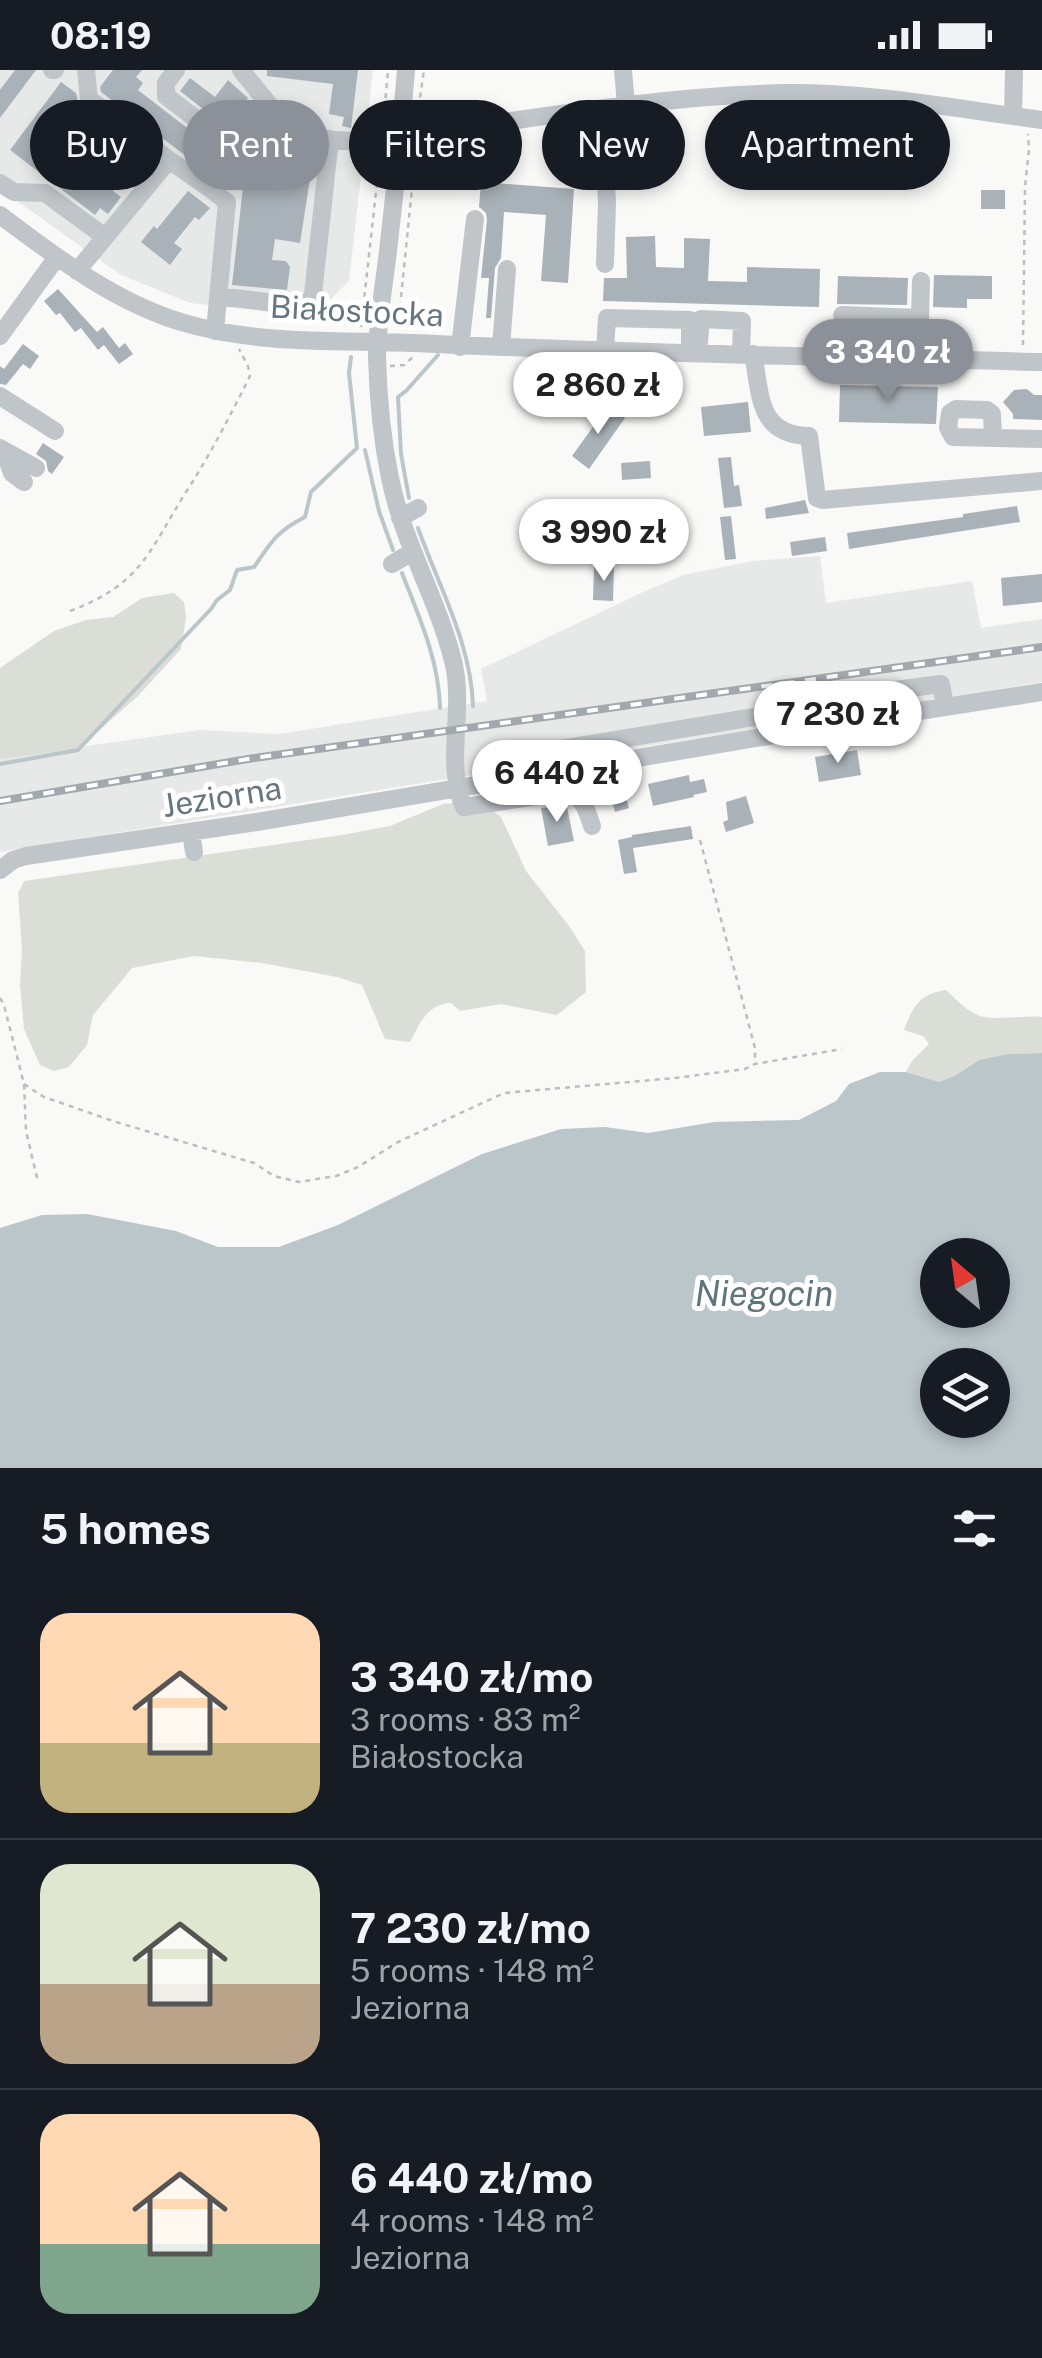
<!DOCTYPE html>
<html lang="en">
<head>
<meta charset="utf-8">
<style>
	:root { --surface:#171b24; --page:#242831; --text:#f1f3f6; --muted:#9ea1a6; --line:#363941; --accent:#8c9099 }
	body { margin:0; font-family:"Public Sans",sans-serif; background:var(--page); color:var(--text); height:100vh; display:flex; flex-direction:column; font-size:38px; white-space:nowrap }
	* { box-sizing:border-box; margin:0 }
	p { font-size:32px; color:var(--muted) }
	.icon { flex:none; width:55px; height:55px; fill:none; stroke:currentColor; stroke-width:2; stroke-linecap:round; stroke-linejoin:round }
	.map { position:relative; height:1398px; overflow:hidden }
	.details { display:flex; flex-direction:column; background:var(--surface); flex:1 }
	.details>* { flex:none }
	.hud { position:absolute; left:30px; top:30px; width:982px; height:90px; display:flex; gap:20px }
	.needle { width:65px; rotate:331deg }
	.tools { position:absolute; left:920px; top:1168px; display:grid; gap:20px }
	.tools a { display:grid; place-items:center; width:90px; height:90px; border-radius:50%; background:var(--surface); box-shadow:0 5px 15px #0003; font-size:50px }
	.price { position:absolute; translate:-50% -85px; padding:0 22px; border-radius:35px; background:#fff; color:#222; font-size:32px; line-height:65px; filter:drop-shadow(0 2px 5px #0008) }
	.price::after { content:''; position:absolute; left:50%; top:60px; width:30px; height:22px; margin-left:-15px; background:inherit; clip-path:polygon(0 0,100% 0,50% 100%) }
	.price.selected { background:var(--accent); color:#fff }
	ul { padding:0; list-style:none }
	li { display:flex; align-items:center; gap:30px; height:250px; padding:0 40px }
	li+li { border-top:2px solid var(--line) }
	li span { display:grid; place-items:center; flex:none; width:280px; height:200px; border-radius:30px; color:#555 }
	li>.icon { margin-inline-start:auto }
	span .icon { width:120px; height:120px; fill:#fffc; stroke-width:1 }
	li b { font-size:42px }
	h2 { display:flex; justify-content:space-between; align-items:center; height:120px; padding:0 40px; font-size:42px }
	.tag { padding:0 35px; border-radius:45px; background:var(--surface); box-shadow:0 5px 15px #0003; font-size:35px; line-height:90px }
	.tag.selected { background:var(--accent); color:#fff }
	.status { display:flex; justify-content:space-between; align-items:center; height:70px; padding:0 50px; background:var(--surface); direction:ltr }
	.status svg { height:28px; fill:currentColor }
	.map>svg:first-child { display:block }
	.built { fill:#e7e8e8 }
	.green { fill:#daded6 }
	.water { fill:#bac6ca; fill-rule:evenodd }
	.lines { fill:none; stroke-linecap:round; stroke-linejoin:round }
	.stream { stroke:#bac6ca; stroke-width:4 }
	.building { fill:#a9b2b8 }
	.path { stroke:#bbbec1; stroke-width:2.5; stroke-dasharray:5 5; stroke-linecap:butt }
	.minor { stroke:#c0c5c9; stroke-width:18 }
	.rail-casing { stroke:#a2a9ae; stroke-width:8 }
	.rail { stroke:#fff; stroke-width:4; stroke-dasharray:11; stroke-linecap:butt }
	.labels { text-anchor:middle; stroke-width:10; stroke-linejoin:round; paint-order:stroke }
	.street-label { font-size:32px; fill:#657681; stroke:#fff }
	.water-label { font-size:35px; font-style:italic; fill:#60757b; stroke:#fff }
</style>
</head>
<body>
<div class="status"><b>08:19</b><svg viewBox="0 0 49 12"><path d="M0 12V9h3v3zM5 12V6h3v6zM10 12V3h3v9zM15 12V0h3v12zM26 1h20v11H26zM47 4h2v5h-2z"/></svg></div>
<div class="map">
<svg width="1042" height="1398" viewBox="0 0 1042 1398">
	<rect width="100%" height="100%" fill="#f9f9f7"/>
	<path class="built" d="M 0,0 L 373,0 L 349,211 L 317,243 L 271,242 L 190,233 L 121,205 L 0,119 Z
		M 820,486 L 826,533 L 972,511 L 981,558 L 1042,549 L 1042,612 L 0,782 L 0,688 L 200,660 L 279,664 L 487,631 L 481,599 L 639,524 L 683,505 L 753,491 Z"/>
	<path class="green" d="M 174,523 L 184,532 L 186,548 L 181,579 L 138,626 L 78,679 L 0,689 L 0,598 L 54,561 L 86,550 L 113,547 L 142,528 Z
		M 479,731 L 501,747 L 526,801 L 569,856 L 585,881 L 586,922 L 557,945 L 501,934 L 460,941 L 451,933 C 427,934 420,953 410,972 L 385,969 L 362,915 L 337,907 L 262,893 L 194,886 L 132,898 L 93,945 L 87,975 L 69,997 L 54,1001 L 40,995 L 24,959 L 20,915 L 22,879 L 18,823 L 24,811 L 342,765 L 390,756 L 443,734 Z
		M 946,920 C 957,930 970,945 985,947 C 1003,950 1023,945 1042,947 L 1042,983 L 1008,984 L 979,990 L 956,1005 L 939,1012 L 906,1002 L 912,991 L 929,974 L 923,966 L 904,960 C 912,937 921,923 946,920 Z"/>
	<path class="water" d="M 1042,983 L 1042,1398 L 0,1398 L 0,1158 L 42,1145 L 87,1144 L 176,1161 L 218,1177 L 279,1177 L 338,1155 L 482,1084 L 561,1059 L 605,1057 L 648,1063 L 714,1052 L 799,1050 L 836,1031 L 849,1014 L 880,1002 L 906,1002 L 939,1012 L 956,1005 L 979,990 L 1008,984 ZM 938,1185 L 992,1185 L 992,1240 L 938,1240 ZM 938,1295 L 992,1295 L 992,1350 L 938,1350 Z"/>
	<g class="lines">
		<path class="stream" d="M 365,380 L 379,441 L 393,480
			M 409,428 L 401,384 L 398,327 L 406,321 L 438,285
			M 418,458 C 439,517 471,573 473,636
			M 402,503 C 419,547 439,590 440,638
			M 0,694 L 78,680 L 211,539 L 217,530 L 230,520 L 237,500 L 254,497 C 272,471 276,462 305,447 L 311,422 L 357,378 L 349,303 L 351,287"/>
	</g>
	<path class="building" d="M 15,0 L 36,0 L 0,48 L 0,20 Z
		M 113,0 L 142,0 L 136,7 L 143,13 L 138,20 L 208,74 L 194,92 L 101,22 L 100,17 Z
		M 267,0 L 358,0 L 351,58 L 342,56 L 344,47 L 329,44 L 333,14 L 267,6 Z
		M 190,8 L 215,27 L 228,10 L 248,28 L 226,57 L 180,21 Z
		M 61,12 L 76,23 L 79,36 L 96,50 L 94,53 L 136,84 L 121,105 L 124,107 L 113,121 L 121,127 L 108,144 L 100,138 L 95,145 L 10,80 Z
		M 263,89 L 312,96 L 300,173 L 275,169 L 272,190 L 286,191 L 290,197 L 287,220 L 232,215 L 245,99 L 261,101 Z
		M 481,112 L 574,119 L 568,213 L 541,211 L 546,145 L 504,142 L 501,188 L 495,198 L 491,248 L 486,248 L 489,208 L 481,208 L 487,150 L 486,143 L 479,137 Z
		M 981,120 L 1005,120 L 1005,139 L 981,139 Z
		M 188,121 L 210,138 L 199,150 L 195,147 L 174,173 L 182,179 L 170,195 L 141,172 L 154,156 L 157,159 Z
		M 655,166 L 656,197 L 684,198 L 684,168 L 710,169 L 708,211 L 747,212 L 747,197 L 820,199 L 819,237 L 603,231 L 604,208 L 627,208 L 626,167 Z
		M 934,205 L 992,206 L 992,229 L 967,229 L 967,238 L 933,237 Z
		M 838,206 L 908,208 L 907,235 L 837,234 Z
		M 58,219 L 97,262 L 103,257 L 119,278 L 125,273 L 133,284 L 119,294 L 104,275 L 98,280 L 81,258 L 75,262 L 60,243 L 56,245 L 44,231 Z
		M 23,274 L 39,286 L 30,299 L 23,294 L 6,315 L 0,314 L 0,296 L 4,299 Z
		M 840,315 L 938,317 L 936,354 L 839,352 Z
		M 621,316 L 645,316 L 645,335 L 621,334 Z
		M 1027,319 L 1034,325 L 1042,325 L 1042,350 L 1013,349 L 1013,344 L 1003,332 L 1014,320 Z
		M 748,332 L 751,362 L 704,366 L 701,337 Z
		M 608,336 L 625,348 L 589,399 L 572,386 Z
		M 43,373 L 64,387 L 52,404 L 48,401 L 46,391 L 36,384 Z
		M 731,387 L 734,416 L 739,415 L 742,436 L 724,438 L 718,388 Z
		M 650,391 L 651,408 L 622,410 L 621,393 Z
		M 805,430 L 809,443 L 766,449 L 765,438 Z
		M 1017,436 L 1020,452 L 849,479 L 847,463 L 963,447 L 963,444 Z
		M 626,438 L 644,438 L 642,483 L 625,483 Z
		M 731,446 L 736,489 L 725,490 L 720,447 Z
		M 825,467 L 827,481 L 792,486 L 790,472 Z
		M 594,497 L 614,497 L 613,531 L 593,530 Z
		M 1042,504 L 1042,532 L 1003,536 L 1001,508 Z
		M 857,680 L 861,705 L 819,712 L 815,687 Z
		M 689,705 L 690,712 L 704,709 L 707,722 L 693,725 L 694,727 L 653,736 L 648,714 Z
		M 622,715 L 629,738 L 615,742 L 609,719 Z
		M 746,726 L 754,753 L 726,762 L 723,752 L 728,750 L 726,732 Z
		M 559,736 L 567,737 L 574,771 L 548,776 L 541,738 Z
		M 691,756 L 693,769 L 633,778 L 637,802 L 624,804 L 618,770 L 632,767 L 632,765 Z"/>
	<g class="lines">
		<path class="path" d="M 422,47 L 419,35 L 424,0
			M 383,58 L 388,0
			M 361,257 L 380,86
			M 398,257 L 414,99 L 416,86 L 421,79
			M 1023,275 L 1025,117 L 1029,79 L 1028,64
			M 390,296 L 404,295 L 413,287
			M 70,541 C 142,514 149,481 186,422 C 210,385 230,346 250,306 L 248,296 L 239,279
			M 700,770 L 755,978 L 755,992
			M 0,928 L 4,935 L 24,1014 L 26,1061 L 38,1112
			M 24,1014 L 44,1027 L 116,1052 L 254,1093 L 274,1106 L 299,1112 L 336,1106 L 358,1097 L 398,1072 L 504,1023 L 675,1008 L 745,999 L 755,994 L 842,979"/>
		<path class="minor" d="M 52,0 L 55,0
			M 86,0 L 89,29 L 169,90
			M 176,0 L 166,13 L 166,26 L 234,78
			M 241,0 L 285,54 L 312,68 L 400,75
			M 406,0 C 401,61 395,121 388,181 C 384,216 377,252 377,287 C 378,327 382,369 390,408 C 403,473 439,531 454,595 C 464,641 445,695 464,737 L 558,723 C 582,722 586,737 592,756
			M 623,0 L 626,35
			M 590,40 L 605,94 L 607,132 L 605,194
			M 1013,46 L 1014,0
			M 401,67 C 529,49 656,26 786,23 C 871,22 957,39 1042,50
			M 0,113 L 14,122 L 45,123 L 105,167
			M 205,115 L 227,132 L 215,261
			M 0,145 C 56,187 113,231 181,252 C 256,275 337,270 414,273 C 623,283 833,287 1042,292
			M 77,201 L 169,90 L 205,115 L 268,33
			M 218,226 L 275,233 L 312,233 L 330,69
			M 842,245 L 919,248
			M 0,266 L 57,187
			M 699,272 L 701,249 L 742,251 L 741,283
			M 460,277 L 475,149
			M 501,277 L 507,199
			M 605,280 L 607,248 L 690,250 L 690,282
			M 753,284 C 761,324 757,365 809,366 L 817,428 L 822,430 L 1042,411
			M 919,288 L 921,211
			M 0,326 L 55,361
			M 993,368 L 992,344 L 987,340 L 956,339 L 950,343 L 948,358 L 953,367 L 1042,369
			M 0,378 L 36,398
			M 4,381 L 12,403 L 24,412
			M 400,448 L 418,438
			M 392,494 L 412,482
			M 510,710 L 506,688 L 838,633 L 872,623 L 941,614 L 945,637
			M 191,762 L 194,782
			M 0,800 L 13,790 L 26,786 L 257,752 L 887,646 L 1042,622"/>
		<defs>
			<path id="rail" d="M 0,731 L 254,688 L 1042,577"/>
		</defs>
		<use href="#rail" class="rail-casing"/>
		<use href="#rail" class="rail"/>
	</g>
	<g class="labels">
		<g class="street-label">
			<text transform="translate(357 241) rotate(3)" y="11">Białostocka</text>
			<text transform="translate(222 727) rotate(-9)" y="11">Jeziorna</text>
		</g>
		<g class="water-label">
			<text x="764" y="1236">Niegocin</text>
		</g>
	</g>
</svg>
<div class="tools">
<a><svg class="needle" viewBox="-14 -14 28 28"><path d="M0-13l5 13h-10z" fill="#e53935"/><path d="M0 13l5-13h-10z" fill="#9ea1a6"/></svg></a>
<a><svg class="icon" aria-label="layers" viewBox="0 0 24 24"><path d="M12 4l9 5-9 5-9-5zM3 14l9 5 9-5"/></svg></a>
</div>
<b class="price selected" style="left:888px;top:334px">3 340 zł</b>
<b class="price" style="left:598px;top:367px">2 860 zł</b>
<b class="price" style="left:604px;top:514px">3 990 zł</b>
<b class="price" style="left:838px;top:696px">7 230 zł</b>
<b class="price" style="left:557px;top:755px">6 440 zł</b>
<div class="hud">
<a class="tag">Buy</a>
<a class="tag selected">Rent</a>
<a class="tag">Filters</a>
<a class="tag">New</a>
<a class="tag">Apartment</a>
</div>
</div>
<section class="details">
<h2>5 homes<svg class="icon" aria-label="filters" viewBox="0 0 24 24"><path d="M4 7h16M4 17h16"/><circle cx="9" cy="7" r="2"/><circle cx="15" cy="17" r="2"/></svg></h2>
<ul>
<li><span style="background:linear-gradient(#ffd9b3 65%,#c2b280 0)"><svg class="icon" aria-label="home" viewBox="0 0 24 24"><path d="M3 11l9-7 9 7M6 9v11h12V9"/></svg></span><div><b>3 340 zł/mo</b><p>3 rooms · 83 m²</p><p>Białostocka</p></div></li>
<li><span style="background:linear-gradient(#dfe7d0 60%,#b9a48a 0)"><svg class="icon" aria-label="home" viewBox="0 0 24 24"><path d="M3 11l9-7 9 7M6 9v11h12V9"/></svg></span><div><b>7 230 zł/mo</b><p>5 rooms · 148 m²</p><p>Jeziorna</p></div></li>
<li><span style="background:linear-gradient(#ffd9b3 65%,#7fa58c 0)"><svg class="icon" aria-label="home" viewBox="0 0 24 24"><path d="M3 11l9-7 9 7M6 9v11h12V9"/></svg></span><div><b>6 440 zł/mo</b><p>4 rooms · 148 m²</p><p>Jeziorna</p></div></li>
</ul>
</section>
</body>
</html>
